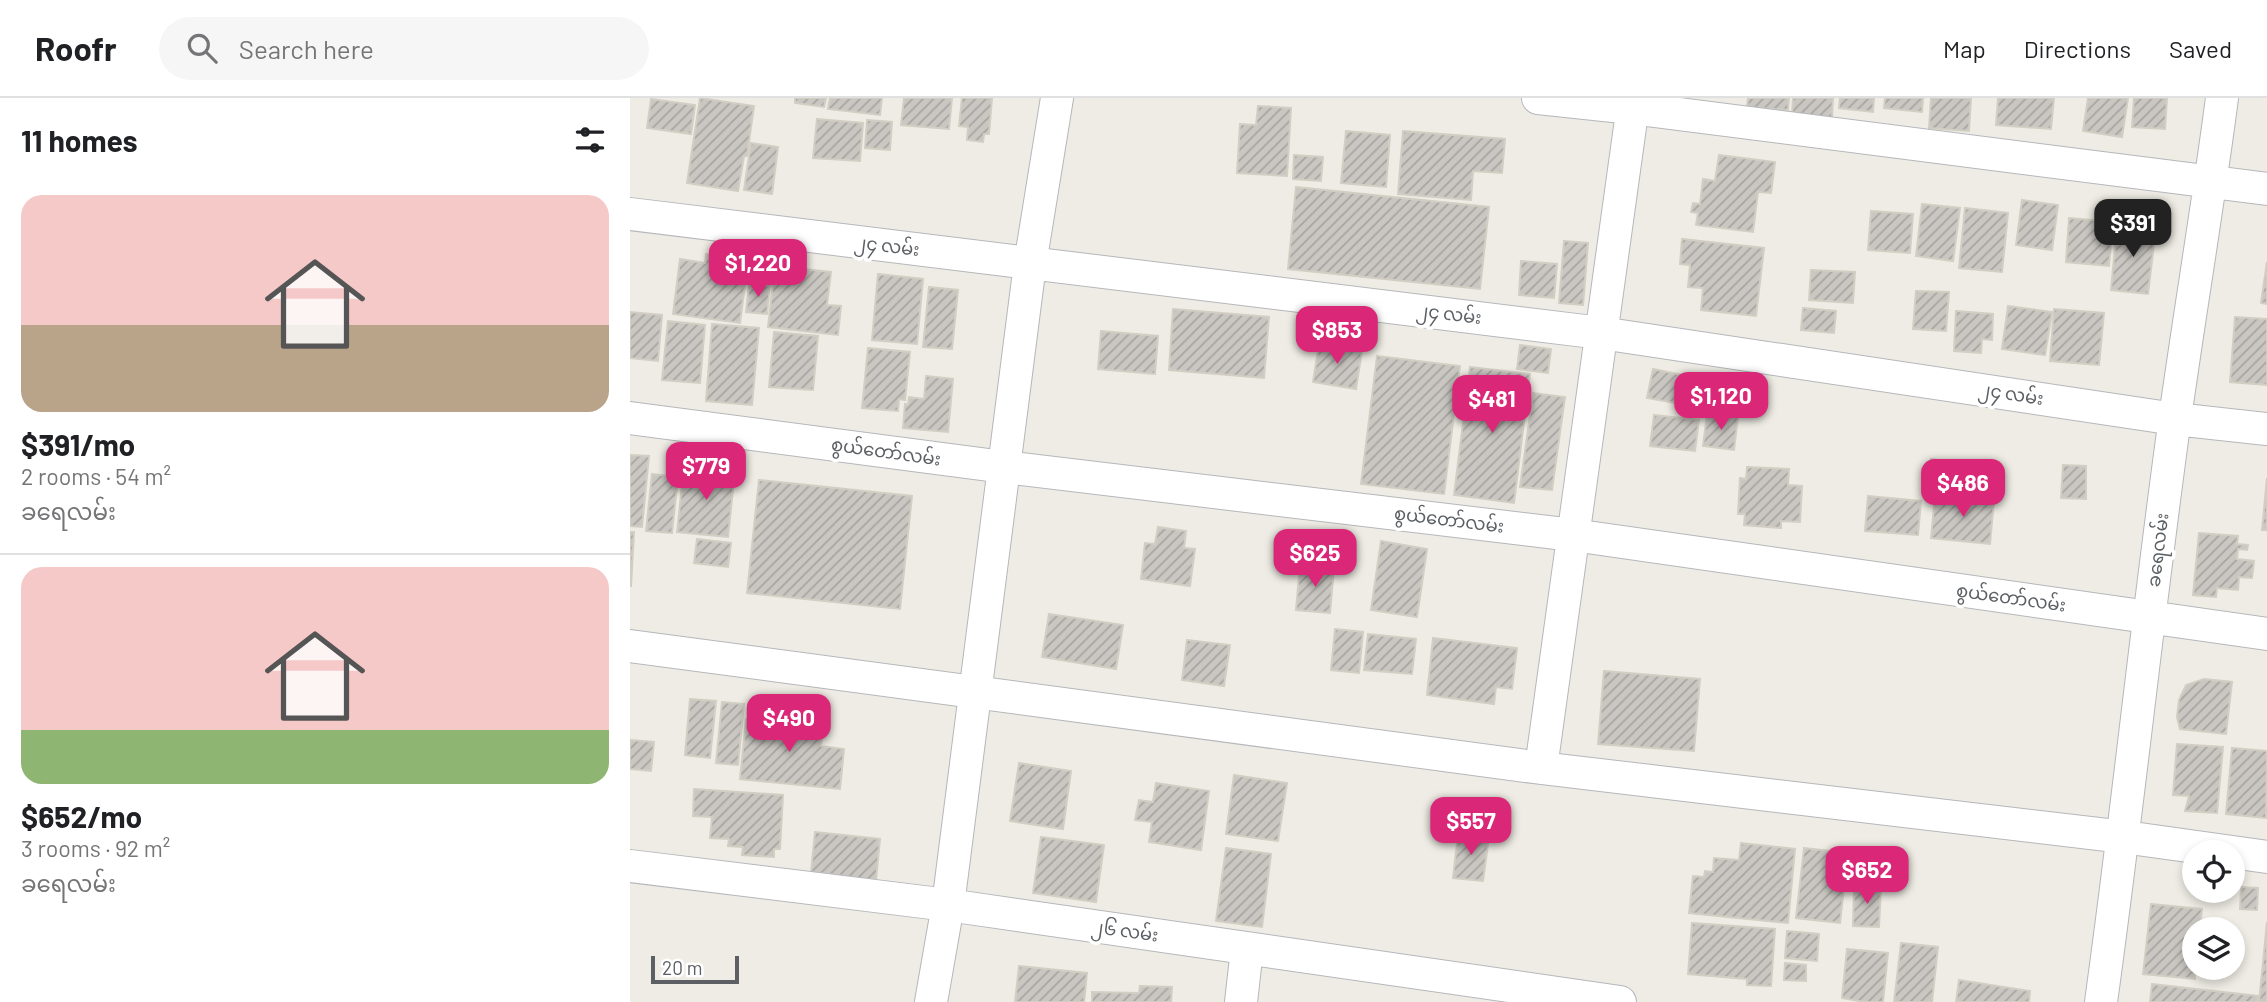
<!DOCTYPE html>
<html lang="en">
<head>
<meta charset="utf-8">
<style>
	:root { --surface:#fff; --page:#f6f6f6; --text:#202124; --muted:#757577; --line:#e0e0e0; --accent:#db2777 }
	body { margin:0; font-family:Barlow,"Noto Sans Myanmar",sans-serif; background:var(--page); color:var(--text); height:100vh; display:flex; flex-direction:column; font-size:26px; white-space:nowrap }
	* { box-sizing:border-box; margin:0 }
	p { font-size:23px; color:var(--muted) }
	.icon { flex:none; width:38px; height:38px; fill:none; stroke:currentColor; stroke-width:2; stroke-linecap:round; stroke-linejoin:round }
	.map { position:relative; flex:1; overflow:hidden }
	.details { display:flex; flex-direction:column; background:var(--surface); width:630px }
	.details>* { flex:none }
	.tools { position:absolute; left:1552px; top:742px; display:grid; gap:14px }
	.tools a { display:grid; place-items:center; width:63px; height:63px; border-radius:50%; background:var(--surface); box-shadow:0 4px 10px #0003; font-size:35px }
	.scale { position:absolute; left:21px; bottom:18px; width:88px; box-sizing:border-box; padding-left:7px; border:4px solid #5c6064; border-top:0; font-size:19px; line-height:24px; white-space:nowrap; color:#5c6064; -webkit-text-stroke:5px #fff; paint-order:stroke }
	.price { position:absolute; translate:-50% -60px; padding:0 16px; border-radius:14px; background:var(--accent); color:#fff; font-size:23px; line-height:46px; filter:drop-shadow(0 2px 4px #0008) }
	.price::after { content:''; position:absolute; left:50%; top:42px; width:21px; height:16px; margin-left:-10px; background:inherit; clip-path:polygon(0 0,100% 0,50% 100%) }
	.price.current { background:#222; color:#fff }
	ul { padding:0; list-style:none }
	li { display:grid; align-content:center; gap:14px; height:371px; padding:0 21px }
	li+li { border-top:2px solid var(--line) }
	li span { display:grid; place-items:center; height:217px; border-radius:21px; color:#555 }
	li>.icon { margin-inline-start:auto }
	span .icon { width:126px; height:126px; fill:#fffc; stroke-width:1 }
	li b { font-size:30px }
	h2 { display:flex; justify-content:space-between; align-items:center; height:84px; padding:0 21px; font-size:30px }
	header { display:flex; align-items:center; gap:42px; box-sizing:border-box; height:98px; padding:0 35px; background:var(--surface); border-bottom:2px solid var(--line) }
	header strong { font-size:33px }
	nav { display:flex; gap:38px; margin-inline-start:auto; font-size:24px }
	.search { width:490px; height:63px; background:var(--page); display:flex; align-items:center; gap:18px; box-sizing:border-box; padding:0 24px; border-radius:38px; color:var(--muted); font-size:26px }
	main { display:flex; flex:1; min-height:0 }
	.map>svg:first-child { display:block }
	.building { fill:url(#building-hatch); stroke:#d2cec3; stroke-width:2 }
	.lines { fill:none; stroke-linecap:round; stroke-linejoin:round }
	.minor-casing { stroke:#b5b7bb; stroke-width:34 }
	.minor { stroke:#fff; stroke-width:32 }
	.labels { text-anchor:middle; stroke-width:7; stroke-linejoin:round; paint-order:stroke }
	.street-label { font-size:18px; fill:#5c6064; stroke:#fff }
</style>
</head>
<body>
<header>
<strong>Roofr</strong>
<div class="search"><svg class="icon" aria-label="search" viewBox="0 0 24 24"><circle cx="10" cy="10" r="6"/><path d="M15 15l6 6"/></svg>Search here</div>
<nav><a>Map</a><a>Directions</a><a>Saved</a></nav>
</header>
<main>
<section class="details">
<h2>11 homes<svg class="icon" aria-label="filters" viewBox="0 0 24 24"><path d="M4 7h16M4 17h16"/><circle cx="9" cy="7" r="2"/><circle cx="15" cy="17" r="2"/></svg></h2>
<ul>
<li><span style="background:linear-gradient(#f6c9c9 60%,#b9a48a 0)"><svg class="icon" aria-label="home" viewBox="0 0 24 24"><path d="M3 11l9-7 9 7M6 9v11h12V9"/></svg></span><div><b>$391/mo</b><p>2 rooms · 54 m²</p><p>ခရေလမ်း</p></div></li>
<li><span style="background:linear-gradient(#f6c9c9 75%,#8fb573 0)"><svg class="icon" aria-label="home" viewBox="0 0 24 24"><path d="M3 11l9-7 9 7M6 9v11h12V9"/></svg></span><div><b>$652/mo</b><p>3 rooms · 92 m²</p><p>ခရေလမ်း</p></div></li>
</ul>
</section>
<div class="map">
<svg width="1637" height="904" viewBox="0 0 1637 904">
	<defs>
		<pattern id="building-hatch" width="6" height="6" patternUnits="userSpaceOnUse" patternTransform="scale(1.75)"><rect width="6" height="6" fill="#cac7c2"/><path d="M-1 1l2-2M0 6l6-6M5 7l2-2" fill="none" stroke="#a7a5a1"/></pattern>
	</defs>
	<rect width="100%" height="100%" fill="#eeece4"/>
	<path class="building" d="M 70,0 L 124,8 L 117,58 L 114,58 L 108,93 L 57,85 Z
		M 165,0 L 196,0 L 194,9 L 165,5 Z
		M 200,0 L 252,0 L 250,17 L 198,11 Z
		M 274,0 L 322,0 L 319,31 L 271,27 Z
		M 332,0 L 362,0 L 359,36 L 354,36 L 353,44 L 337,42 L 338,29 L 329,28 Z
		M 1118,0 L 1159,0 L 1158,12 L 1117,9 Z
		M 1163,0 L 1203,0 L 1202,20 L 1162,17 Z
		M 1210,0 L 1244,0 L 1243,14 L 1209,10 Z
		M 1255,0 L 1293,0 L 1292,14 L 1254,10 Z
		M 1301,0 L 1341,0 L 1339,33 L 1299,30 Z
		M 1368,0 L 1424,0 L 1421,31 L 1366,27 Z
		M 1458,0 L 1498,0 L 1492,39 L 1453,33 Z
		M 1504,0 L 1537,0 L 1535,31 L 1502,29 Z
		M 21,1 L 65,7 L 61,36 L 17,30 Z
		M 628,8 L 661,10 L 657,78 L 607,75 L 610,26 L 626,27 Z
		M 187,21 L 233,25 L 230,63 L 183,60 Z
		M 237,22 L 262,24 L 260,52 L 235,50 Z
		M 716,33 L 760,37 L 756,89 L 711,85 Z
		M 773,33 L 875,41 L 872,75 L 843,73 L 841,102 L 768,96 Z
		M 121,45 L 148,49 L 142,96 L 114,92 Z
		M 664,57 L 693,59 L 691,83 L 663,81 Z
		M 1089,57 L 1145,64 L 1141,95 L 1128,94 L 1123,134 L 1066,127 L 1068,115 L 1061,114 L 1063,105 L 1070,106 L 1073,81 L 1085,83 Z
		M 666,89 L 859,109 L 850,191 L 658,171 Z
		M 1392,102 L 1428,107 L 1422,152 L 1386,147 Z
		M 1292,106 L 1330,110 L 1323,163 L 1286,158 Z
		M 1335,110 L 1378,115 L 1372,174 L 1329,170 Z
		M 1241,113 L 1283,116 L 1280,155 L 1238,152 Z
		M 1439,120 L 1483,124 L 1479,168 L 1436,164 Z
		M 1487,126 L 1526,130 L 1518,196 L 1481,192 Z
		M 1052,141 L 1134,150 L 1126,218 L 1071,212 L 1073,190 L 1058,189 L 1060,167 L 1050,166 Z
		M 934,143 L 958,145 L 953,207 L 929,205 Z
		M 76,156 L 104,160 L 101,185 L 115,187 L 110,225 L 43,216 L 50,161 L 75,165 Z
		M 891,163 L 927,166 L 924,200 L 889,197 Z
		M 1637,164 L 1637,206 L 1631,205 Z
		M 145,168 L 201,174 L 197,207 L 211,208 L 208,237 L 138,229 Z
		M 1181,172 L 1225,174 L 1223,205 L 1179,202 Z
		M 248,176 L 293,181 L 287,246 L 242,242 Z
		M 119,186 L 140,188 L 137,216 L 116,214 Z
		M 299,189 L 328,192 L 322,251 L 293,249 Z
		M 1286,193 L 1319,194 L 1316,233 L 1283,231 Z
		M 1378,208 L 1422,214 L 1415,257 L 1372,251 Z
		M 1173,210 L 1206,213 L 1204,235 L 1171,232 Z
		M 543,211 L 639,219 L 634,280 L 539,272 Z
		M 1424,211 L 1474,215 L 1469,267 L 1420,263 Z
		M 1326,213 L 1363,216 L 1362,242 L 1352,241 L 1351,255 L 1324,253 Z
		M 0,214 L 32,217 L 28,263 L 0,260 Z
		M 1605,219 L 1637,221 L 1637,287 L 1600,284 Z
		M 38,223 L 75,227 L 70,285 L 32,282 Z
		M 82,226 L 129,230 L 122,307 L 76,303 Z
		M 471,233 L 528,238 L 525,276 L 468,271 Z
		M 144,234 L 188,238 L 183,292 L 139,289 Z
		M 689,246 L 732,253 L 726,291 L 683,284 Z
		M 890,247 L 921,251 L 918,275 L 887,271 Z
		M 238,250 L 280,254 L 275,302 L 269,301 L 268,313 L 232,310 Z
		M 747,258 L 830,268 L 814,396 L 731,386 Z
		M 840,269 L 900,276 L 884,405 L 824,397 Z
		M 1023,271 L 1068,280 L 1063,308 L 1017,300 Z
		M 296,278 L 323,281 L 318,334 L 273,330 L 275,306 L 278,307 L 279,299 L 294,301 Z
		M 1075,283 L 1105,286 L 1102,312 L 1072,309 Z
		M 903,295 L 935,299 L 922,392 L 890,389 Z
		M 1077,316 L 1108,319 L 1104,352 L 1073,348 Z
		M 1024,317 L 1069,322 L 1065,353 L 1020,348 Z
		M 0,357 L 19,358 L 12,429 L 0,428 Z
		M 1301,361 L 1355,369 L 1351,395 L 1297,388 Z
		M 1433,367 L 1456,368 L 1456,401 L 1431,400 Z
		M 54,368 L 105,373 L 98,439 L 47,434 Z
		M 1117,369 L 1159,371 L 1158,387 L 1172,388 L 1170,424 L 1151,423 L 1151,430 L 1114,427 L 1115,416 L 1108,416 L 1110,380 L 1116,381 Z
		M 22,376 L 48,379 L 42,435 L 16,433 Z
		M 1637,380 L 1637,432 L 1632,432 Z
		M 129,382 L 282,398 L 270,511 L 117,495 Z
		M 1305,397 L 1364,402 L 1360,446 L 1301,440 Z
		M 1238,398 L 1291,403 L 1288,437 L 1235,433 Z
		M 528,429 L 556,433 L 554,450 L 565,451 L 560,488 L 511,481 L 515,445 L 525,446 Z
		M 0,434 L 4,434 L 1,488 L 0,488 Z
		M 1569,435 L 1608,438 L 1607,446 L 1618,447 L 1617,452 L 1608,451 L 1607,461 L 1624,463 L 1622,480 L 1609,479 L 1608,492 L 1587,490 L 1586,499 L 1563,497 Z
		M 67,441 L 101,445 L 98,469 L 64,465 Z
		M 751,443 L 797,451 L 787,519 L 741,512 Z
		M 670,467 L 704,470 L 700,515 L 666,512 Z
		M 419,516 L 493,527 L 486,571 L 412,559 Z
		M 705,531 L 733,534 L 729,575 L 701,572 Z
		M 738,536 L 786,541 L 782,576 L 734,572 Z
		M 803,540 L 887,550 L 882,591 L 866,589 L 864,606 L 797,597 Z
		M 557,542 L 600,547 L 594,588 L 552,582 Z
		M 974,573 L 1070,581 L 1064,653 L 968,646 Z
		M 1574,581 L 1602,584 L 1596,636 L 1550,631 L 1547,619 L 1549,602 L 1556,587 Z
		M 60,601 L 86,603 L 80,660 L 55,657 Z
		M 92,604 L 114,606 L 108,667 L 86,665 Z
		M 147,612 L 167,614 L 165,629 L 193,632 L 191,648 L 214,651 L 210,691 L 110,681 L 116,621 L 146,624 Z
		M 0,642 L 24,644 L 21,673 L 0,671 Z
		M 1547,646 L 1593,649 L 1587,715 L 1555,713 L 1559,698 L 1543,697 Z
		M 1602,650 L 1637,653 L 1636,720 L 1596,716 Z
		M 389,665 L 441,673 L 433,731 L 380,723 Z
		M 604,677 L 657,685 L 648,743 L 596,736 Z
		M 526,685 L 579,693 L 571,752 L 519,744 L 522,724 L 505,722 L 509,702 L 523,704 Z
		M 64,691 L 153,697 L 150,751 L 144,751 L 144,759 L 112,757 L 113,749 L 98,748 L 99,741 L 80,740 L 82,719 L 63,718 Z
		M 185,734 L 250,741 L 246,782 L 181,774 Z
		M 828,736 L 859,739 L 853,783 L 823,780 Z
		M 411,739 L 474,747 L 466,804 L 403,795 Z
		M 1111,745 L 1165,751 L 1158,825 L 1059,815 L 1063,778 L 1074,779 L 1075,773 L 1083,774 L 1084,760 L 1109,762 Z
		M 596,750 L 641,756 L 632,829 L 586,823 Z
		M 1174,750 L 1218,755 L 1210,825 L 1166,820 Z
		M 1224,788 L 1251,789 L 1249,829 L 1223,828 Z
		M 1611,789 L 1628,790 L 1627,812 L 1610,811 Z
		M 1521,806 L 1572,811 L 1570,831 L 1564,831 L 1565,881 L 1513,876 Z
		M 1637,824 L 1637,904 L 1629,904 Z
		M 1062,825 L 1145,831 L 1141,888 L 1117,887 L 1117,881 L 1058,876 Z
		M 1157,833 L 1189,836 L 1187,863 L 1155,860 Z
		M 1271,845 L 1308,849 L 1302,904 L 1264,904 Z
		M 1217,851 L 1258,855 L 1253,904 L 1234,904 L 1212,900 Z
		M 1155,865 L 1176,867 L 1176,883 L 1154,882 Z
		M 389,868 L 457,875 L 454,904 L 385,904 Z
		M 1329,882 L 1400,893 L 1399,904 L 1326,904 Z
		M 1522,886 L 1628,898 L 1627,904 L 1520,904 Z
		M 510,888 L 542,889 L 541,904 L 462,904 L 462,894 L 509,895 Z"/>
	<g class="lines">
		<defs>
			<path id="minor" d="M 908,0 L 1002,10 L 1637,91
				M 0,116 L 971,235 L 1545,321 L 1637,331
				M 0,320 L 374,369 L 943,437 L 1637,536
				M 0,548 L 911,670 L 1494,739 L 1637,759
				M 911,670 L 1004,0
				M 0,768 L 318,807 L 990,904
				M 301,904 L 318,807 L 400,166 L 427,0
				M 611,904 L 617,851
				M 1471,904 C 1498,710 1518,514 1545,320 C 1560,213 1578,107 1592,0"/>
		</defs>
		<use href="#minor" class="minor-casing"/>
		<use href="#minor" class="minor"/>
	</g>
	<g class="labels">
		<g class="street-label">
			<text transform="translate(257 148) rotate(7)" y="6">၂၄ လမ်း</text>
			<text transform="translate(819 216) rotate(7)" y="6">၂၄ လမ်း</text>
			<text transform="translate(1381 296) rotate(9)" y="6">၂၄ လမ်း</text>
			<text transform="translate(256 354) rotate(8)" y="6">စွယ်တော်လမ်း</text>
			<text transform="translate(819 422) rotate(7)" y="6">စွယ်တော်လမ်း</text>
			<text transform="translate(1528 452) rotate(-83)" y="6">ခရေလမ်း</text>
			<text transform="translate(1381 500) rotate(8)" y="6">စွယ်တော်လမ်း</text>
			<text transform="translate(495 833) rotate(8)" y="6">၂၆ လမ်း</text>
		</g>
	</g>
</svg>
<div class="tools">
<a><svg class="icon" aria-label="locate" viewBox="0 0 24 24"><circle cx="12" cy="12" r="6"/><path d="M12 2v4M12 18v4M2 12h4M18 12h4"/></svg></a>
<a><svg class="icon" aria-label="layers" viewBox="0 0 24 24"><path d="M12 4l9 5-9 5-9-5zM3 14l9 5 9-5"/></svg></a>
</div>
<div class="scale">20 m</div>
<b class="price current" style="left:1503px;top:161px">$391</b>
<b class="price" style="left:128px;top:201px">$1,220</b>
<b class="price" style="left:707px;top:268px">$853</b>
<b class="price" style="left:1091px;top:334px">$1,120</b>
<b class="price" style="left:862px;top:337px">$481</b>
<b class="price" style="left:76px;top:404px">$779</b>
<b class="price" style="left:1333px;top:421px">$486</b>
<b class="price" style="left:685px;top:491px">$625</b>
<b class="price" style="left:159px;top:656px">$490</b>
<b class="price" style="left:841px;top:759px">$557</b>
<b class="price" style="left:1237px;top:808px">$652</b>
</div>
</main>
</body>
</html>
